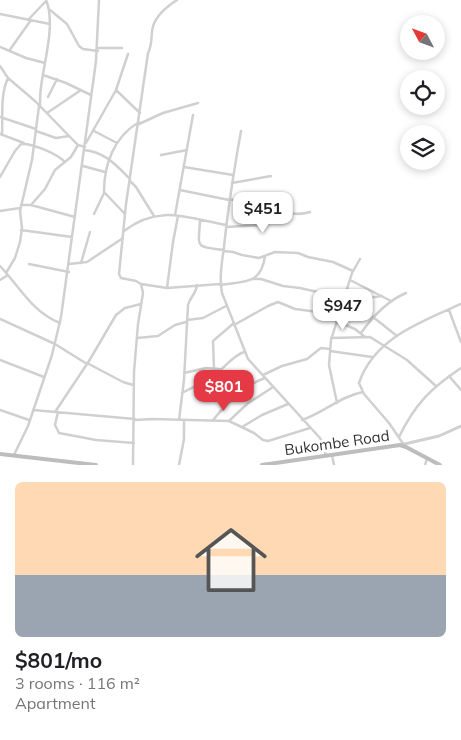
<!DOCTYPE html>
<html lang="en">
<head>
<meta charset="utf-8">
<style>
	:root { --surface:#fff; --page:#f6f6f6; --text:#202124; --muted:#757577; --accent:#e63946 }
	body { margin:0; font-family:Mulish,sans-serif; background:var(--page); color:var(--text); height:100vh; display:flex; flex-direction:column; font-size:19px; white-space:nowrap }
	* { box-sizing:border-box; margin:0 }
	p { font-size:16px; color:var(--muted) }
	.icon { flex:none; width:28px; height:28px; fill:none; stroke:currentColor; stroke-width:2; stroke-linecap:round; stroke-linejoin:round }
	.map { position:relative; height:465px; overflow:hidden }
	.sheet { display:flex; flex-direction:column; background:var(--surface); flex:1 }
	.sheet>* { flex:none }
	.needle { width:32px; rotate:311deg }
	.tools { position:absolute; left:400px; top:15px; display:grid; gap:10px }
	.tools a { display:grid; place-items:center; width:45px; height:45px; border-radius:50%; background:var(--surface); box-shadow:0 2px 8px #0003; font-size:25px }
	.price { position:absolute; translate:-50% -42px; padding:0 11px; border-radius:10px; background:#fff; color:#222; font-size:16px; line-height:32px; filter:drop-shadow(0 1px 2px #0008) }
	.price::after { content:''; position:absolute; left:50%; top:30px; width:15px; height:11px; margin-left:-8px; background:inherit; clip-path:polygon(0 0,100% 0,50% 100%) }
	.price.selected { background:var(--accent); color:#fff }
	ul { padding:0; list-style:none }
	li { display:grid; align-content:center; gap:10px; height:265px; padding:0 15px }
	li span { display:grid; place-items:center; height:155px; border-radius:8px; color:#555 }
	li>.icon { margin-inline-start:auto }
	span .icon { width:90px; height:90px; fill:#fffc; stroke-width:1 }
	li b { font-size:21px }
	.map>svg:first-child { display:block }
	.lines { fill:none; stroke-linecap:round; stroke-linejoin:round }
	.minor { stroke:#d0d0d0; stroke-width:2.5 }
	.tertiary { stroke:#d0d0d0; stroke-width:3 }
	.secondary { stroke:#bdbdbd; stroke-width:4 }
	.labels { text-anchor:middle; stroke-width:5; stroke-linejoin:round; paint-order:stroke }
	.street-label { font-size:15px; fill:#333; stroke:#fff }
</style>
</head>
<body>
<div class="map">
<svg width="461" height="465" viewBox="0 0 461 465">
	<rect width="100%" height="100%" fill="#fff"/>
	<g class="lines">
		<path class="minor" d="M 50,10 L 67,24 L 79,46 L 83,49 L 98,51
			M 0,14 L 50,24
			M 28,20 L 46,1
			M 0,47 L 26,58 L 45,63
			M 98,48 L 122,48
			M 9,51 L 31,20
			M 0,66 L 8,78 L 35,101 L 73,140 L 78,145 L 85,147
			M 43,75 L 66,83 L 91,95
			M 116,90 L 140,113
			M 48,97 L 57,79
			M 40,107 C 40,100 40,94 41,87 C 44,62 56,23 46,0
			M 47,113 L 81,90
			M 0,117 L 36,129
			M 139,124 L 163,113 L 198,103
			M 36,131 L 56,138 L 69,136
			M 94,131 L 117,143
			M 241,131 C 234,170 228,208 224,247 C 222,262 219,277 222,293 L 248,359 L 320,438 L 322,442 L 326,456
			M 0,134 L 24,143
			M 2,135 C 3,116 0,95 8,78
			M 86,143 L 116,90 L 128,54
			M 84,150 C 105,152 116,165 130,179
			M 161,155 L 187,150
			M 83,166 L 105,172
			M 184,167 L 233,175
			M 0,177 L 15,151 L 21,144 C 33,143 57,154 65,162
			M 130,181 L 136,187 L 154,216
			M 232,183 L 271,176
			M 180,190 L 229,200
			M 229,199 L 254,203 L 276,201 L 279,203 L 281,209 C 289,214 300,215 310,212
			M 21,205 L 31,205 L 75,217
			M 31,205 L 45,189 L 55,170 L 71,157 L 78,145
			M 0,211 L 20,208
			M 94,214 L 104,193
			M 125,214 L 104,192 C 104,164 114,137 139,122
			M 175,215 L 193,115
			M 200,220 C 199,247 193,247 224,250
			M 226,227 L 262,225 L 292,214
			M 21,230 L 72,237
			M 124,231 C 159,204 187,218 226,225
			M 224,251 L 233,252 L 242,255 L 259,258 L 275,252 L 298,253 L 308,257 L 333,262 L 353,271
			M 81,263 L 90,232
			M 29,264 L 69,272
			M 69,264 L 87,262 L 123,238
			M 0,266 C 20,287 32,312 60,323
			M 6,273 L 15,258 L 20,242 L 22,228 L 20,211 L 32,160 L 39,106
			M 253,279 L 261,279 L 283,286 L 300,288 L 344,298
			M 0,280 L 8,275
			M 350,280 L 391,301
			M 141,284 L 167,288 L 220,284
			M 220,285 C 245,281 261,285 265,256
			M 167,288 L 173,242 L 178,216
			M 343,301 L 351,304 L 360,299 L 382,296
			M 449,310 L 461,342
			M 373,317 L 397,336
			M 0,319 L 55,344 L 87,364
			M 187,320 L 203,318 L 226,306
			M 336,321 L 355,329 L 365,337
			M 234,325 L 268,306 L 278,302 L 295,309 L 318,312 L 337,318
			M 361,333 C 373,316 387,301 406,293
			M 137,338 L 158,336 L 175,325 L 186,322
			M 331,338 L 370,337 L 407,360 L 436,386
			M 330,351 L 372,357
			M 0,360 L 44,377
			M 87,363 L 123,382 L 133,385
			M 214,368 L 213,341 L 234,323
			M 184,373 L 206,368 L 219,369
			M 263,375 L 282,366 L 307,359 L 321,348 L 330,349
			M 449,376 L 461,390
			M 208,378 L 230,402
			M 182,393 C 194,387 207,380 218,372 C 227,365 233,356 244,352
			M 337,403 L 329,365 L 331,340 L 352,273 L 360,259
			M 0,410 L 29,420
			M 33,410 L 135,419
			M 55,412 L 89,361 L 116,315 L 125,308 L 141,304
			M 58,412 L 55,425 L 59,433 L 96,440 L 134,443
			M 135,420 L 152,419 L 229,421 L 254,433 L 263,440 L 268,441 L 310,428
			M 179,420 L 184,380 L 188,305 C 190,297 196,294 197,285
			M 213,420 C 228,402 243,386 265,378
			M 302,420 C 323,413 341,396 363,392
			M 229,421 L 247,404 L 273,387
			M 242,427 L 262,415 L 288,404
			M 399,437 C 415,404 431,388 461,368
			M 404,445 L 389,423 L 364,394 L 359,383 C 374,338 421,322 461,304
			M 14,455 L 28,426 L 52,355 L 61,317 L 96,61 L 99,0
			M 332,455 L 334,465
			M 133,465 L 134,372 L 138,324 L 143,293 L 141,284 L 136,281 L 121,278 L 119,274 L 126,204 L 148,53 C 152,45 151,40 152,32 C 153,18 166,7 177,0
			M 179,465 L 184,439 L 184,420
			M 425,465 L 427,458"/>
		<path class="tertiary" d="M 400,445 L 439,436 L 461,426"/>
		<path class="secondary" d="M 0,454 L 96,465
			M 262,465 L 400,445 L 406,447 L 440,465"/>
	</g>
	<g class="labels">
		<g class="street-label">
			<text transform="translate(337 443) rotate(-8)" y="5">Bukombe Road</text>
		</g>
	</g>
</svg>
<div class="tools">
<a><svg class="needle" viewBox="-14 -14 28 28"><path d="M0-13l5 13h-10z" fill="#e53935"/><path d="M0 13l5-13h-10z" fill="#757577"/></svg></a>
<a><svg class="icon" aria-label="locate" viewBox="0 0 24 24"><circle cx="12" cy="12" r="6"/><path d="M12 2v4M12 18v4M2 12h4M18 12h4"/></svg></a>
<a><svg class="icon" aria-label="layers" viewBox="0 0 24 24"><path d="M12 4l9 5-9 5-9-5zM3 14l9 5 9-5"/></svg></a>
</div>
<b class="price" style="left:263px;top:234px">$451</b>
<b class="price" style="left:343px;top:331px">$947</b>
<b class="price selected" style="left:224px;top:412px">$801</b>
</div>
<section class="sheet">
<ul>
<li><span style="background:linear-gradient(#ffd9b3 60%,#9aa5b1 0)"><svg class="icon" aria-label="home" viewBox="0 0 24 24"><path d="M3 11l9-7 9 7M6 9v11h12V9"/></svg></span><div><b>$801/mo</b><p>3 rooms · 116 m²</p><p>Apartment</p></div></li>
</ul>
</section>
</body>
</html>
